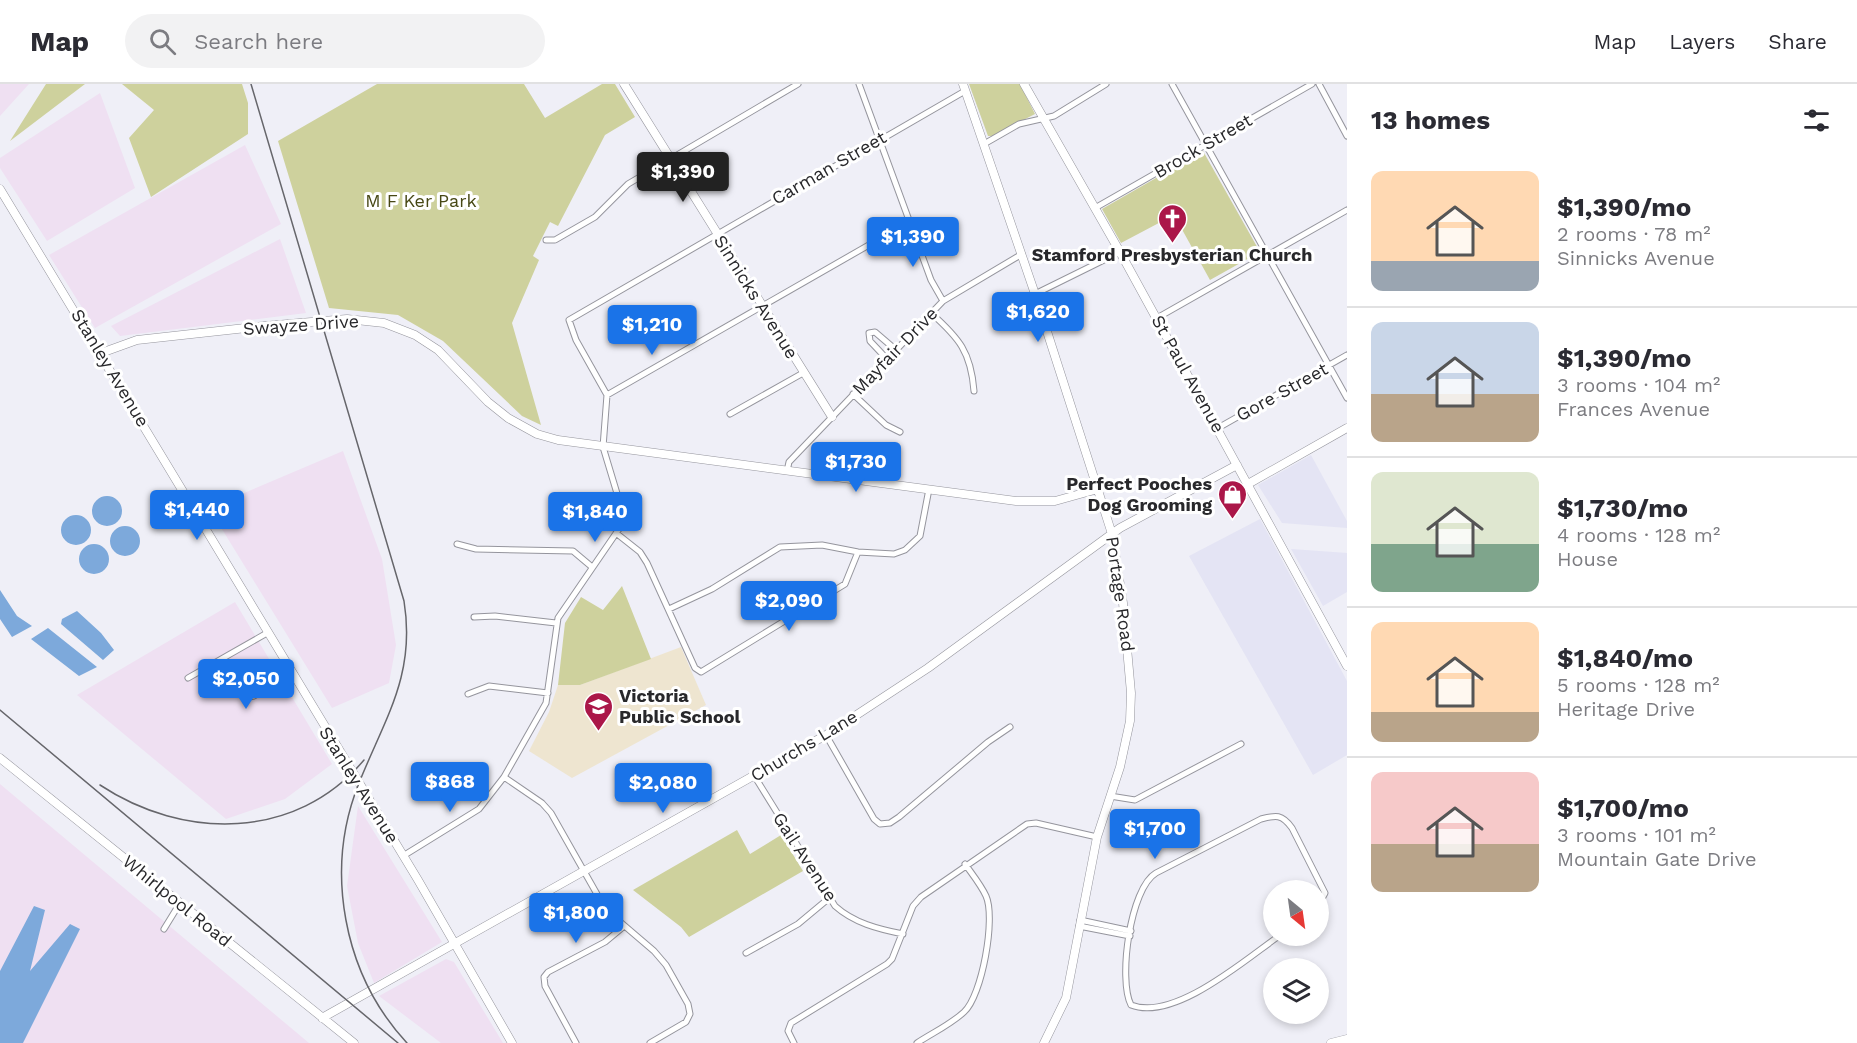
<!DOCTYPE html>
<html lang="en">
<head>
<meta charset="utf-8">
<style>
	:root { --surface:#fff; --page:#f2f2f3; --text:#2b2b33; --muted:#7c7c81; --line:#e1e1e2; --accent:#1a73e8 }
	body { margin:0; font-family:"Work Sans",sans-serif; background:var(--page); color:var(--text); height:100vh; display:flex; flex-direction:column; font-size:22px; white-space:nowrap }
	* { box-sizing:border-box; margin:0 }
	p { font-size:20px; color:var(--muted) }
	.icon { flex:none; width:33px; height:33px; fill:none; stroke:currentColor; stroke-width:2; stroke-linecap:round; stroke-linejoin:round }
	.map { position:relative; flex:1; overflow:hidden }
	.drawer { display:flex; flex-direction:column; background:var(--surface); width:510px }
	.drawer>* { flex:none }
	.needle { width:39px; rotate:151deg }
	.tools { position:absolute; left:1263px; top:796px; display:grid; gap:12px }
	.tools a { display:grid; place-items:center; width:66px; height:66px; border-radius:50%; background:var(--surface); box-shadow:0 3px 9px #0003; font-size:30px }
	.price { position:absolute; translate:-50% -51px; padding:0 14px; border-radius:6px; background:var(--accent); color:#fff; font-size:20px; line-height:39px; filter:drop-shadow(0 2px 3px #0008) }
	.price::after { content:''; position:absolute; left:50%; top:36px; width:18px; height:14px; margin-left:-9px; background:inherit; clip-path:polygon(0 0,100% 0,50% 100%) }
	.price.current { background:#222; color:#fff }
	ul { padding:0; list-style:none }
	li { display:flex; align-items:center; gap:18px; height:150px; padding:0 24px }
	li+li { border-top:2px solid var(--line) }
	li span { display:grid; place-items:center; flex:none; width:168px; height:120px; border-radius:12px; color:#555 }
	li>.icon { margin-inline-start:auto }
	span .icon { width:72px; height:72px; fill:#fffc; stroke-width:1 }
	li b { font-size:26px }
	h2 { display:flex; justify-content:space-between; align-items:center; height:72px; padding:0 24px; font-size:26px }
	header { display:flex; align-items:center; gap:36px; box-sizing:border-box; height:84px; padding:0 30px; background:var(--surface); border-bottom:2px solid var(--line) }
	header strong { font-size:28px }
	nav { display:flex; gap:33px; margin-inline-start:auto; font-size:21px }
	.search { width:420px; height:54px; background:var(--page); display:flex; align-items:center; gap:15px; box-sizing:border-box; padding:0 21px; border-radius:33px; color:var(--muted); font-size:22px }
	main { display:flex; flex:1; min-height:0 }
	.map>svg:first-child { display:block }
	.built { fill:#e4e4f4 }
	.industrial { fill:#efe0f2 }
	.education { fill:#eee5d0 }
	.green { fill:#ced19d }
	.water { fill:#7da9db }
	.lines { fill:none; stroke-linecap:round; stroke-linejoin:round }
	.street-casing { stroke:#95959d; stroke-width:7 }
	.secondary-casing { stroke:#95959d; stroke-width:9 }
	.street { stroke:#fff; stroke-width:5 }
	.secondary { stroke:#fff; stroke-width:8 }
	.rail { stroke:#66666b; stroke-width:1.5 }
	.labels { text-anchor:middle; stroke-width:6; stroke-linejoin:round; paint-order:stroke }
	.street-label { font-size:18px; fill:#28282b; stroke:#fff }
	.park-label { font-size:18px; fill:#474815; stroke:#fff }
	.poi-label { font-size:18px; font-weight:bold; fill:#28282b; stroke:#fff }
</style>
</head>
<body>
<header>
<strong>Map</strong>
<div class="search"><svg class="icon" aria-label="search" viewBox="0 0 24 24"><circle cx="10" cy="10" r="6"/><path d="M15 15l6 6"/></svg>Search here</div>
<nav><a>Map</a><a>Layers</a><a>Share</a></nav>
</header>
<main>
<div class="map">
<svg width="1347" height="959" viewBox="0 0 1347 959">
	<rect width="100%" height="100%" fill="#efeff7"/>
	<path class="built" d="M 1311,371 L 1347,437 L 1347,444 L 1282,439 L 1258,401 Z
		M 1260,435 L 1347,597 L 1347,671 L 1313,691 L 1189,472 Z
		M 1291,465 L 1347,469 L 1347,508 L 1323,522 Z"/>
	<path class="industrial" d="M 0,0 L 29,0 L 0,32 Z
		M 100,9 L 135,104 L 47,157 L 0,84 L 0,74 Z
		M 245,61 L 281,140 L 95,244 L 49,171 Z
		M 280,155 L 306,229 L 120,252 L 111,242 Z
		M 343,367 L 382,475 L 396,561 L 389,599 L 332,624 L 209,424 Z
		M 235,518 L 332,680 L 285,715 L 226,735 L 77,611 Z
		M 0,700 L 309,959 L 0,959 Z
		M 358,722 L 442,858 L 374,899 L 358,859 L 347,802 Z
		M 446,875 L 454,878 L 503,959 L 441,959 L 379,912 Z"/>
	<path class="education" d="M 681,563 L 706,621 L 572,694 L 529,667 L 549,628 L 558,601 L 580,601 Z"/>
	<path class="green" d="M 46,0 L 85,0 L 10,57 Z
		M 122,0 L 242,0 L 248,19 L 248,50 L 151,113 L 129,54 L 154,26 Z
		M 377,0 L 524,0 L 545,34 L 602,0 L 615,0 L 635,33 L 605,51 L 558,142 L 550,138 L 533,172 L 539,176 L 512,239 L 541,341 L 522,332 L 443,257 L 398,231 L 329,224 L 278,57 Z
		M 969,0 L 1020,0 L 1035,30 L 992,52 L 988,52 Z
		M 1203,67 L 1260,168 L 1210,196 L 1174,131 L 1121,159 L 1102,125 Z
		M 622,502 L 651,575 L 580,601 L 558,601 L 565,539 L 581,513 L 603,526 Z
		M 737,746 L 750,770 L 781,751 L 803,787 L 689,853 L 681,843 L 633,806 Z"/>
	<path class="water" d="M92 427a15 15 0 1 1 30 0a15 15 0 1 1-30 0Z
		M61 446a15 15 0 1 1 30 0a15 15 0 1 1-30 0Z
		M110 457a15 15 0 1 1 30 0a15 15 0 1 1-30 0Z
		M79 475a15 15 0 1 1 30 0a15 15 0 1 1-30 0Z
		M 0,506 L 17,532 L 32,542 L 12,553 L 0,535 Z
		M 77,527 L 101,549 L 114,566 L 103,576 L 61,540 L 62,535 Z
		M 48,544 L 97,583 L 79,592 L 31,555 Z
		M 34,822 L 45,826 L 30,887 L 70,840 L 80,845 L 23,959 L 0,959 L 0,887 Z"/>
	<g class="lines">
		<defs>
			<path id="street" d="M 859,0 L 931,196 L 943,217
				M 1172,0 L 1347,314
				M 1319,0 L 1347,52
				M 984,60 L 1019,40 L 1054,32 L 1106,0
				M 1095,124 L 1312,0
				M 546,156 L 555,156 L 595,133 L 628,100 L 798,0
				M 1035,210 L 1120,168
				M 931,229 C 959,254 971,268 974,307
				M 1157,234 L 1347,126
				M 887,275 L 870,257 L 869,249 L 875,248 L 896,266
				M 853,310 L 886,341 L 900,348
				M 607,311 L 909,138
				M 730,330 L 803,289
				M 1218,344 L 1347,271
				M 787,387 L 789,378 L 943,217 L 1022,170
				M 616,449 L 640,468 L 647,479 L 695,584 L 701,588 L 845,500 L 858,468
				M 457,460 L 476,465 L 573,467 L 592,483
				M 669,525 L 712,505 L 780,463 L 822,461 L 858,468 L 894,470 L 905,466 L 920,452 L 929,405
				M 474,533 L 495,532 L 556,539
				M 220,578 L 244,614 L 254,612 L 291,590
				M 188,594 L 267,549
				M 468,610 L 489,602 L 548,609
				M 826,651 L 874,735 L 880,740 L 890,739 L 899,733 L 988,658 L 1010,643
				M 504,693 L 542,719 L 551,729 L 606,826 L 654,867 L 666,881 L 688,920 L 690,930 L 686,938 L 650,959
				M 755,693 L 835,822 C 854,839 878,845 903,850
				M 1110,712 L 1135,716 L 1241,660
				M 403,772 L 479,725 L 504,693 L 546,619 L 558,534 L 621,442 L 622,426 L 603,363 L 607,311 L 576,256 L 569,236 L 965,7
				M 1080,836 L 1131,847
				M 1079,842 L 1130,852
				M 164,845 L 180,819
				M 1279,852 C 1246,875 1174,938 1131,921 C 1118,896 1130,804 1156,789 L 1261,735 C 1276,731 1282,730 1292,744 L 1325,809 L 1318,822
				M 746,869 L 798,840 L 828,815
				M 576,959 L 545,902 L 544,893 L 548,888 L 605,858 L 623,843
				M 794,959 L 788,947 L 791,939 L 887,880 L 892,875 L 913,822 L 921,813 L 1027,740 L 1036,739 L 1097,753
				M 917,959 C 932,949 950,941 964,928 C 982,912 996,834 986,812 C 981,801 972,790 965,780"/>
			<path id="secondary" d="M 624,0 L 832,333
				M 963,0 L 1035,210 L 1112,450 L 1123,519 L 1131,609 L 1130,637 L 1120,683 L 1097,753 L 1066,914 L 1044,959
				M 1024,0 L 1120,168 L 1347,582
				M 0,105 L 418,796 L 512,959
				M 101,269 L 137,256 L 264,242 L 347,235 L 384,239 L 415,251 L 438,266 L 488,318 L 508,334 L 537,350 L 558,356 L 1016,417 L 1055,417 L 1098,405
				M 1248,400 L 1347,344
				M 0,674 L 354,959
				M 322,934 L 826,651 L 928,584 L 1120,444 L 1237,381
				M 1331,959 L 1347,955"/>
		</defs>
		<use href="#street" class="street-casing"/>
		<use href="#secondary" class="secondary-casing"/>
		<use href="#street" class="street"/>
		<use href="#secondary" class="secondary"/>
		<path class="rail" d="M 251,0 L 404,517 C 416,591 385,634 359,699 C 324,786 343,890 407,959
			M 0,626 L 398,959
			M 100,701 C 183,756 296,757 364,676"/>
	</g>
	<defs>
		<symbol id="church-pin" viewBox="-11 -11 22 30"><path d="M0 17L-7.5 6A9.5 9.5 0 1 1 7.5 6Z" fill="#ab1749" stroke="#fff"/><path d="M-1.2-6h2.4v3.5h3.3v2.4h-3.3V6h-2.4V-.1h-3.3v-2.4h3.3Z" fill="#fff"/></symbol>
		<symbol id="shop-pin" viewBox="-11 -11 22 30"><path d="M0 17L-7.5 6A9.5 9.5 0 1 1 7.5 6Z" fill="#ab1749" stroke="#fff"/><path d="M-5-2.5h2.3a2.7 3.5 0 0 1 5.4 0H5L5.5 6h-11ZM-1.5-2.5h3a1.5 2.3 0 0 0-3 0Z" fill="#fff"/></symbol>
		<symbol id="school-pin" viewBox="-11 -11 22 30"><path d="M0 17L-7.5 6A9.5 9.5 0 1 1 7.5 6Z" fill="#ab1749" stroke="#fff"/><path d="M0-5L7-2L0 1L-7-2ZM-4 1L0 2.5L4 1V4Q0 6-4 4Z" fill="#fff"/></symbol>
	</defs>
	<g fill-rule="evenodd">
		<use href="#church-pin" x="1156" y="118" width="33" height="45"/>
		<use href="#shop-pin" x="1216" y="394" width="33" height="45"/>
		<use href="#school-pin" x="582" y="606" width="33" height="45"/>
	</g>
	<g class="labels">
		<g class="street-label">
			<text transform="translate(1203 62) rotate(-30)" y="6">Brock Street</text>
			<text transform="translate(829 84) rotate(-30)" y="6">Carman Street</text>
			<text transform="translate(756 213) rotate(58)" y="6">Sinnicks Avenue</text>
			<text transform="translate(301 241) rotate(-4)" y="6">Swayze Drive</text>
			<text transform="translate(895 267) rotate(-46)" y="6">Mayfair Drive</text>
			<text transform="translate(110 284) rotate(59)" y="6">Stanley Avenue</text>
			<text transform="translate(1188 290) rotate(61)" y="6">St Paul Avenue</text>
			<text transform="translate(1282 308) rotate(-29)" y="6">Gore Street</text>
			<text transform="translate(1120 510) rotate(82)" y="6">Portage Road</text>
			<text transform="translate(804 662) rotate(-31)" y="6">Churchs Lane</text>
			<text transform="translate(359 701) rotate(58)" y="6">Stanley Avenue</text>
			<text transform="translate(805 773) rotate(57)" y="6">Gail Avenue</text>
			<text transform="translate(177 817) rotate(39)" y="6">Whirlpool Road</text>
		</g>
		<g class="park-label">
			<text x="421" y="123">M F Ker Park</text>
		</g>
		<g class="poi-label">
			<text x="1172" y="177">Stamford Presbysterian Church</text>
			<text x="1212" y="406" text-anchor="end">Perfect Pooches<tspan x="1212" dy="21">Dog Grooming</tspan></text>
			<text x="619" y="618" text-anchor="start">Victoria<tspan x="619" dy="21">Public School</tspan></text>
		</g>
	</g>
</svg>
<div class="tools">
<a><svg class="needle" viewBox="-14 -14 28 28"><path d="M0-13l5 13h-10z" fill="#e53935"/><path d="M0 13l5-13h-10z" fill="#7c7c81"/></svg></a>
<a><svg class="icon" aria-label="layers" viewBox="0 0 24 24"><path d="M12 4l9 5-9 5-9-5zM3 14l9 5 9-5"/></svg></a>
</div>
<b class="price current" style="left:683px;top:119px">$1,390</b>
<b class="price" style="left:913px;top:184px">$1,390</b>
<b class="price" style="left:1038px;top:259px">$1,620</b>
<b class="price" style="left:652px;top:272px">$1,210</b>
<b class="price" style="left:856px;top:409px">$1,730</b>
<b class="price" style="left:197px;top:457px">$1,440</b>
<b class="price" style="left:595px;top:459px">$1,840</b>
<b class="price" style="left:789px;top:548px">$2,090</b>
<b class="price" style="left:246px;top:626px">$2,050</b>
<b class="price" style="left:450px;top:729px">$868</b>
<b class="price" style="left:663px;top:730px">$2,080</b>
<b class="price" style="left:1155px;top:776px">$1,700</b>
<b class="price" style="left:576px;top:860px">$1,800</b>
</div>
<section class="drawer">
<h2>13 homes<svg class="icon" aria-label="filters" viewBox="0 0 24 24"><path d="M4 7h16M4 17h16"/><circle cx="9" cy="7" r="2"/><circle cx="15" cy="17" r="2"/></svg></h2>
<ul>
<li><span style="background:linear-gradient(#ffd9b3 75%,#9aa5b1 0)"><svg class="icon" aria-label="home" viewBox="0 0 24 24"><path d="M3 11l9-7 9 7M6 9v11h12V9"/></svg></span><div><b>$1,390/mo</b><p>2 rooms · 78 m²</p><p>Sinnicks Avenue</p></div></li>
<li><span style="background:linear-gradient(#c9d6e8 60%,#b9a48a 0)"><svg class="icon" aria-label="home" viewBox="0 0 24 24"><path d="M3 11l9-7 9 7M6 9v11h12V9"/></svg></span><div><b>$1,390/mo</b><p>3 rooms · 104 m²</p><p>Frances Avenue</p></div></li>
<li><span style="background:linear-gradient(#dfe7d0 60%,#7fa58c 0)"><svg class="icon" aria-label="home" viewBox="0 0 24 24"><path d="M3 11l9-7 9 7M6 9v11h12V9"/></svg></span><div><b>$1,730/mo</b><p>4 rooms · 128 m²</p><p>House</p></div></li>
<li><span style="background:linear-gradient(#ffd9b3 75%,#b9a48a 0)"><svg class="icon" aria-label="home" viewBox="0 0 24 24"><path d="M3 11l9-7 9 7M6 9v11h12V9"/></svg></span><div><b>$1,840/mo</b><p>5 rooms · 128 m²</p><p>Heritage Drive</p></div></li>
<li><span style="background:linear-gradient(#f6c9c9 60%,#b9a48a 0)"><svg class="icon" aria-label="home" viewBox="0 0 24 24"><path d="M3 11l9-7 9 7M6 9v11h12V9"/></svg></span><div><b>$1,700/mo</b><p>3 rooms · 101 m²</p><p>Mountain Gate Drive</p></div></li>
</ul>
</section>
</main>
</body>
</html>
